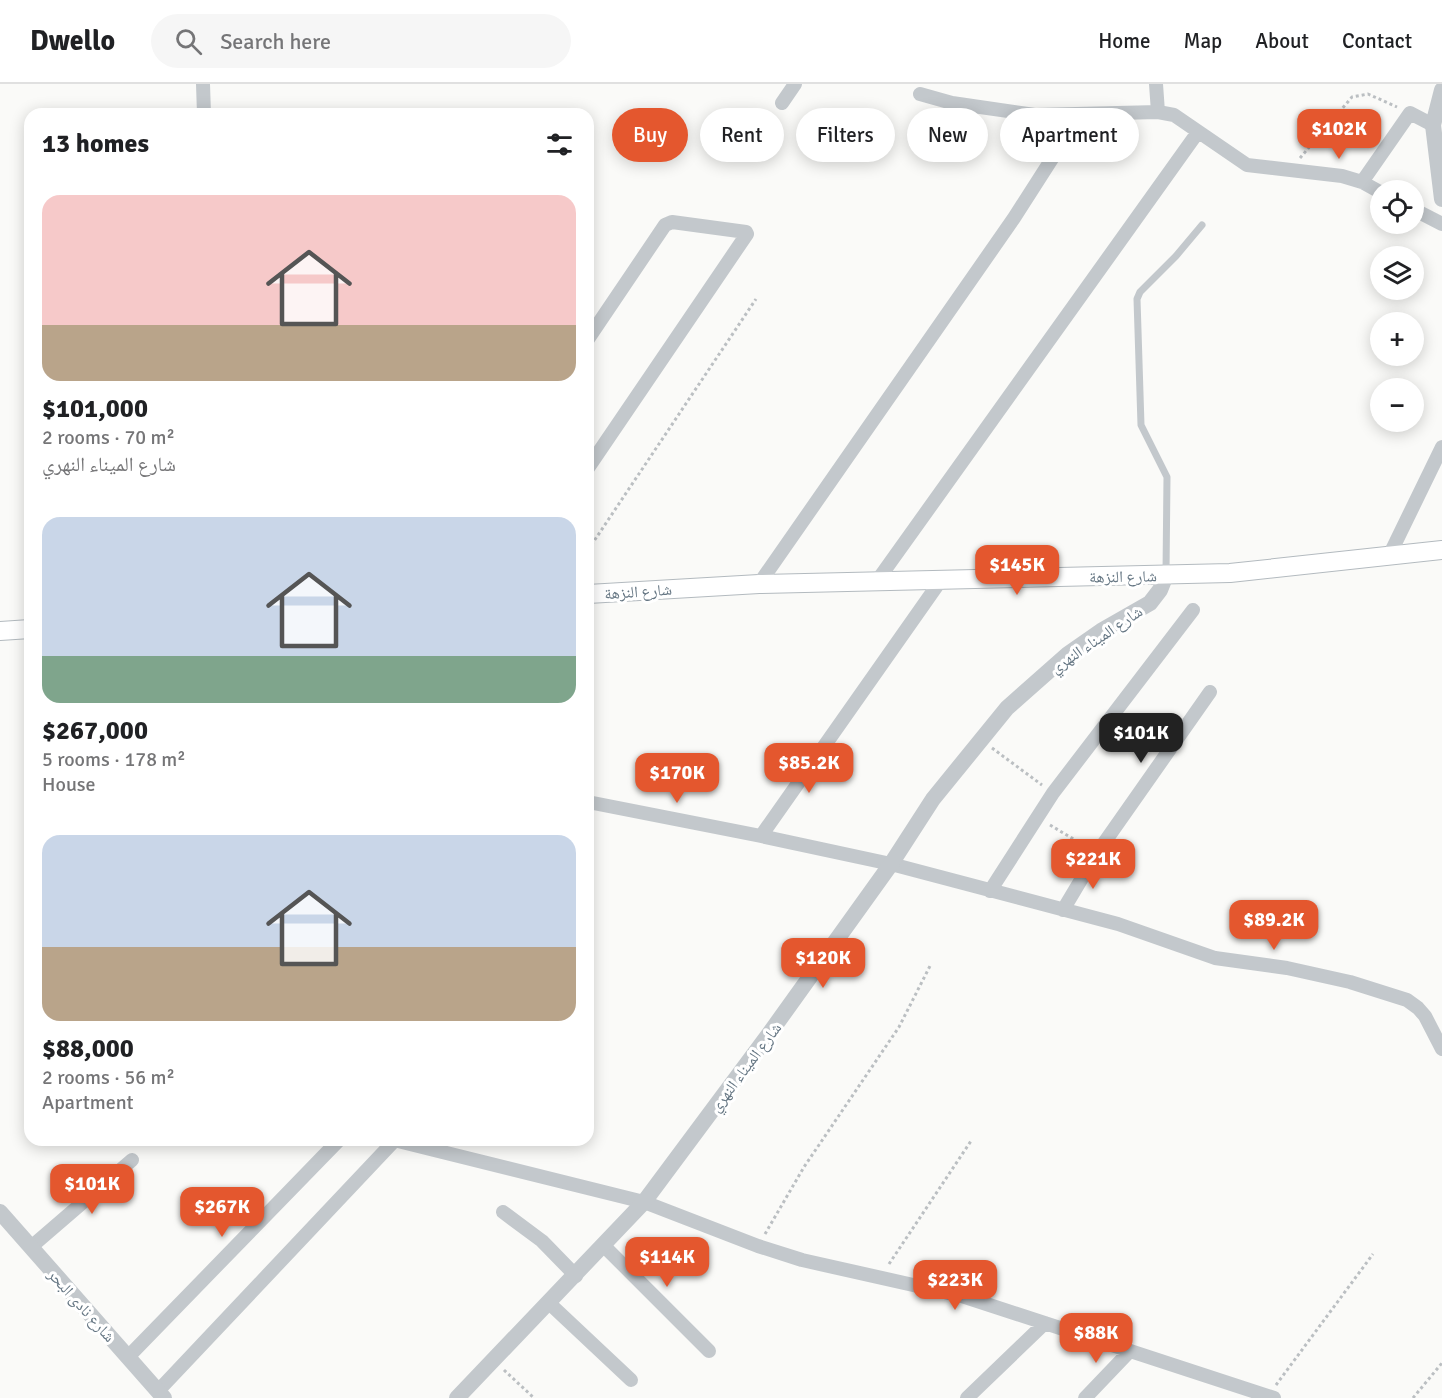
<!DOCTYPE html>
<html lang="en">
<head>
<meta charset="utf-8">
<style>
	:root { --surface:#fff; --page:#f6f6f6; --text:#202124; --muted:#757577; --line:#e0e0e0; --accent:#e4572e }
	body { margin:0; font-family:Signika,"Noto Naskh Arabic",sans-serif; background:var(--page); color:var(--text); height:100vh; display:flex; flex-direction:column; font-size:22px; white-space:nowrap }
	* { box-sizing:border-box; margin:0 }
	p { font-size:20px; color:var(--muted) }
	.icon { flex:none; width:33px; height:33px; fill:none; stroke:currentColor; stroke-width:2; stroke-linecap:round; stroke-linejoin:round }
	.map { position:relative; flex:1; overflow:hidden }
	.details { position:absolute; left:24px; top:24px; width:570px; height:1038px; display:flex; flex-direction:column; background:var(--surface); border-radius:18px; box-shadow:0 3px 15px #0003 }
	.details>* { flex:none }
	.guide { position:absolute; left:612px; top:24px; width:570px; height:54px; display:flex; gap:12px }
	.tools { position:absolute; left:1370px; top:96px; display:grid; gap:12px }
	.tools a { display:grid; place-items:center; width:54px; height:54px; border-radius:50%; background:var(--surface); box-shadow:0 3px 15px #0003; font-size:30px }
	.price { position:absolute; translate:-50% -51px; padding:0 14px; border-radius:12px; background:var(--accent); color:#fff; font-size:20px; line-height:39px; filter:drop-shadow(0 2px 3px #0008) }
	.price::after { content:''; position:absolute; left:50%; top:36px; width:18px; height:14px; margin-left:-9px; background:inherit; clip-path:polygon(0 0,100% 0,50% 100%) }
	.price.selected { background:#222; color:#fff }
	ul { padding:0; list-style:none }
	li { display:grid; align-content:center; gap:12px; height:318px; padding:0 18px }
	li span { display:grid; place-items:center; height:186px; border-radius:18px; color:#555 }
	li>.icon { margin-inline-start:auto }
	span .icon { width:108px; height:108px; fill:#fffc; stroke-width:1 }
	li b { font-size:26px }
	h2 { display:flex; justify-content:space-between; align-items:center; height:72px; padding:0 18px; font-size:26px }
	.chip { padding:0 21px; border-radius:27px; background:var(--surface); box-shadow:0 3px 15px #0003; font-size:21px; line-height:54px }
	.chip.selected { background:var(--accent); color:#fff }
	header { display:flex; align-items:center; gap:36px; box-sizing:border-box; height:84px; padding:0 30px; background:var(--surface); border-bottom:2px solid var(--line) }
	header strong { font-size:28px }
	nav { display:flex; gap:33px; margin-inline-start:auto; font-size:21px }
	.search { width:420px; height:54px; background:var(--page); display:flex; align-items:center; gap:15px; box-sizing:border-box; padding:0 21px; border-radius:33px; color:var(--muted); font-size:22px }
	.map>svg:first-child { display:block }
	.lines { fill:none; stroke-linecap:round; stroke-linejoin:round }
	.secondary-casing { stroke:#b3babf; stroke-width:20 }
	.path { stroke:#bbbfc2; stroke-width:3; stroke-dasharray:3 3; stroke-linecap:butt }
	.service { stroke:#c3c8cc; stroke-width:7 }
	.minor { stroke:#c3c8cc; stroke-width:14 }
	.tertiary { stroke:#c3c8cc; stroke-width:16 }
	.secondary { stroke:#fff; stroke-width:18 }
	.labels { text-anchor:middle; stroke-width:6; stroke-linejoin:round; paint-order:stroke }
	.street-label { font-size:16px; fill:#657683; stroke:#fff }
</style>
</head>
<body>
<header>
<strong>Dwello</strong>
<div class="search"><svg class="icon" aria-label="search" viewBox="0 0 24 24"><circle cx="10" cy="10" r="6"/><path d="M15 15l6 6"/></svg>Search here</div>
<nav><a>Home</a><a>Map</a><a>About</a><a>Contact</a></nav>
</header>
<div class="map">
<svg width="1442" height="1314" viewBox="0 0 1442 1314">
	<rect width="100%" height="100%" fill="#fafaf8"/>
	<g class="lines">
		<defs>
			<path id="secondary" d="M 588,510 L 759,500 L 1230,489 L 1442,466
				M 0,547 L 30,545"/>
		</defs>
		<use href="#secondary" class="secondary-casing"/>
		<path class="path" d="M 1300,74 L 1352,13 L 1368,10 L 1397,23
			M 588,466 L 756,215
			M 992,664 L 1042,701
			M 1050,741 L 1085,762
			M 765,1150 L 804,1083 L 899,943 L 930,882
			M 889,1180 L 971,1057
			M 504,1286 L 534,1314
			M 1276,1301 L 1373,1170
			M 1413,1314 L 1442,1279"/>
		<path class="service" d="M 1166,489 L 1167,393 L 1141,341 L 1137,215 L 1140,208 L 1176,172 L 1202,141"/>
		<path class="minor" d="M 203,0 L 204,30
			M 1156,0 L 1158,28
			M 920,10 L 952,19 L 1035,31 L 1158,28 L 1174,31 L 1247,81 L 1342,92 L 1362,98 L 1380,108
			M 782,19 L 795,0
			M 1362,98 L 1410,29 L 1433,41
			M 1413,125 L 1442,140
			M 588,255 L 665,141 L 672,138 L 746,148 L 747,150 L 588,384
			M 1389,472 L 1442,363
			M 941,496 L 761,752 L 891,780 L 1118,840 L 1215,874 L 1287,884 L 1350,898 L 1407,916 L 1418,924 L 1425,932 L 1442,965
			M 877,497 L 1198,48
			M 759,500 L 1014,134 L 1080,31
			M 588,718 L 761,752
			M 990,807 L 1053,709 L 1193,526
			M 1063,826 L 1097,769 L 1210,608
			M 394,1056 L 644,1118 L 758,1162 L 802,1176 L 962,1212 L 1274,1314
			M 503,1128 L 542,1157 L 576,1192
			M 604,1162 L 709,1267
			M 31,1163 L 132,1076
			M 549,1219 L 631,1296
			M 128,1273 L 339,1056
			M 158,1307 L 395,1056
			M 967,1314 L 1045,1239
			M 1085,1314 L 1129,1268"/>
		<path class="tertiary" d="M 1442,6 L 1433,41 L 1442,115
			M 0,1128 L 164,1314
			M 457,1314 L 644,1118 L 769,950 L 891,780 L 933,715 L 1007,624 L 1068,570 L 1101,547 L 1150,519 L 1160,506 L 1166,491"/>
		<use href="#secondary" class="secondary"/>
	</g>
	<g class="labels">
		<g class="street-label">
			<text transform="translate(1123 492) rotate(-1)" y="6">شارع النزهة</text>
			<text transform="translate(638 507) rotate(-4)" y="6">شارع النزهة</text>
			<text transform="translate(1096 555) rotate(-34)" y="6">شارع الميناء النهري</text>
			<text transform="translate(745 983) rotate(-53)" y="6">شارع الميناء النهري</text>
			<text transform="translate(82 1221) rotate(48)" y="6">شارع نادى البحر</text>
		</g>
	</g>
</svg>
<div class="tools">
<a><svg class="icon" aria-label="locate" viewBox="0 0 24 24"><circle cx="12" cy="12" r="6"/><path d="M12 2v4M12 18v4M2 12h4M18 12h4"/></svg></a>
<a><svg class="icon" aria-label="layers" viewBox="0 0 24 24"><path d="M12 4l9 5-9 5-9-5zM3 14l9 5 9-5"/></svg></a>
<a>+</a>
<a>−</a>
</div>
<b class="price" style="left:1339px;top:76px">$102K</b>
<b class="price" style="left:1017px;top:512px">$145K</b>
<b class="price selected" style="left:1141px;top:680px">$101K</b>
<b class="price" style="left:809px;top:710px">$85.2K</b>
<b class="price" style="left:677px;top:720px">$170K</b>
<b class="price" style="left:1093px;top:806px">$221K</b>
<b class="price" style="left:1274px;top:867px">$89.2K</b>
<b class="price" style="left:823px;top:905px">$120K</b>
<b class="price" style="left:92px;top:1131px">$101K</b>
<b class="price" style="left:222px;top:1154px">$267K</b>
<b class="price" style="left:667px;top:1204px">$114K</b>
<b class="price" style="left:955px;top:1227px">$223K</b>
<b class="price" style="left:1096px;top:1280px">$88K</b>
<div class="guide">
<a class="chip selected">Buy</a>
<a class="chip">Rent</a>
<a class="chip">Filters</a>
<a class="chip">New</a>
<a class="chip">Apartment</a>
</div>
<section class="details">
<h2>13 homes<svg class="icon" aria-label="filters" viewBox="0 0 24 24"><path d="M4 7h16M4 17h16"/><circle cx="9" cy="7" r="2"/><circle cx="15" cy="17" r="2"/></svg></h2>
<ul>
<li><span style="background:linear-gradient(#f6c9c9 70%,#b9a48a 0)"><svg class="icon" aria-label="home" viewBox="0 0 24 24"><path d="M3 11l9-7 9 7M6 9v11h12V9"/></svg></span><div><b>$101,000</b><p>2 rooms · 70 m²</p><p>شارع الميناء النهري</p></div></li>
<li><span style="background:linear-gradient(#c9d6e8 75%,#7fa58c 0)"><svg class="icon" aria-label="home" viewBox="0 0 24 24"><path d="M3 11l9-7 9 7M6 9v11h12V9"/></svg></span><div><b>$267,000</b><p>5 rooms · 178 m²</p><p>House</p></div></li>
<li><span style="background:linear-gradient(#c9d6e8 60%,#b9a48a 0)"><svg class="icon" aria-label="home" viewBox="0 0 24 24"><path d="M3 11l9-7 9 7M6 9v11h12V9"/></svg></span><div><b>$88,000</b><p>2 rooms · 56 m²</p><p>Apartment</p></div></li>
</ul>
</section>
</div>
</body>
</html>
